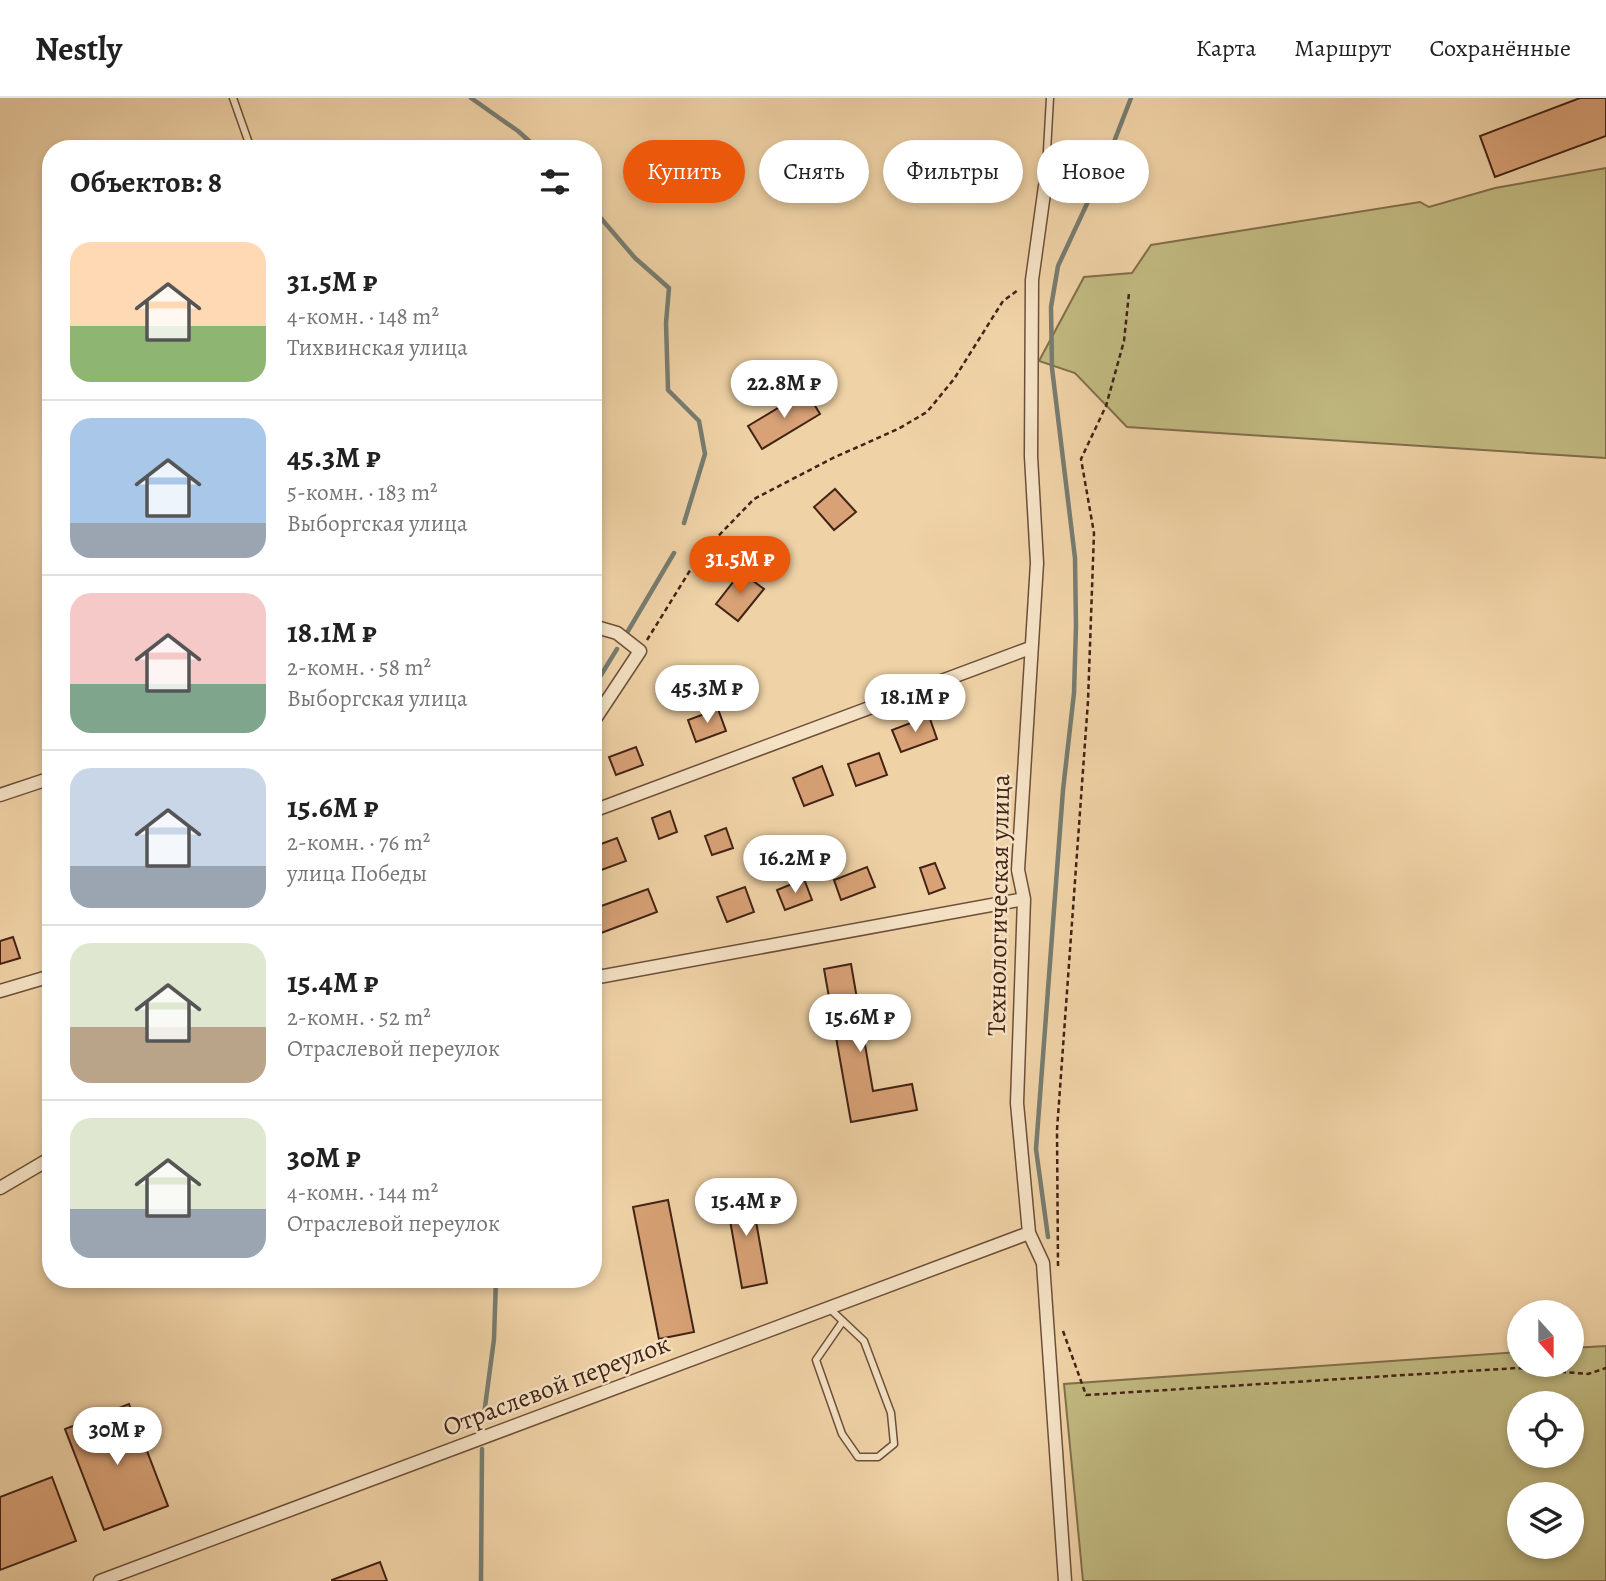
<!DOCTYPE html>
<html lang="ru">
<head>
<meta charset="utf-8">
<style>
	:root { --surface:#fff; --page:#f6f6f6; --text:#222; --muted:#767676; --line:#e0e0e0; --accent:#ea580c }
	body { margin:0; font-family:Alegreya,serif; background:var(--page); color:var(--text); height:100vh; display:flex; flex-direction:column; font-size:26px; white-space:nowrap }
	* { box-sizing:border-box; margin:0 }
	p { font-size:23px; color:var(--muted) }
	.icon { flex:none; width:38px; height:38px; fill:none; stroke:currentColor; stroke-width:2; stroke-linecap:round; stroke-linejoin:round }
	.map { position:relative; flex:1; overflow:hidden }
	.sheet { position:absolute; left:42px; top:42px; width:560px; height:1148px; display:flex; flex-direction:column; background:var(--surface); border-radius:28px; box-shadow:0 4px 10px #0003 }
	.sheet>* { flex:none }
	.top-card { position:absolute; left:623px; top:42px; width:665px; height:63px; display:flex; gap:14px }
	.needle { width:46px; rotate:159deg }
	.buttons { position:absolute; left:1507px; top:1202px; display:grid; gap:14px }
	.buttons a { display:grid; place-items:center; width:77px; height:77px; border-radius:50%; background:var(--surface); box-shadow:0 4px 10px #0003; font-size:35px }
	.price { position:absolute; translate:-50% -60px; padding:0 16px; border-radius:24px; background:#fff; color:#222; font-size:23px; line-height:46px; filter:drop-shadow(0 2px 4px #0008) }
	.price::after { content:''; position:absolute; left:50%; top:42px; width:21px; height:16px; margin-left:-10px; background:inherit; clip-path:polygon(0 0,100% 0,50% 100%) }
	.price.on { background:var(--accent); color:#fff }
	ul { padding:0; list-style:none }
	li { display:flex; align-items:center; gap:21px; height:175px; padding:0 28px }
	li+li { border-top:2px solid var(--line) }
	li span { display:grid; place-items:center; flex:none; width:196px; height:140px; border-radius:21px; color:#555 }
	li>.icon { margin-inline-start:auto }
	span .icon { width:84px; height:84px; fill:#fffc; stroke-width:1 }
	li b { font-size:30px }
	h2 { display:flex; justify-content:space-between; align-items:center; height:84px; padding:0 28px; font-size:30px }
	.pill { padding:0 24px; border-radius:32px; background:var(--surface); box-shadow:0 4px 10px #0003; font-size:24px; line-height:63px }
	.pill.on { background:var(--accent); color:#fff }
	header { display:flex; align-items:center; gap:42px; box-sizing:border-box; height:98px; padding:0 35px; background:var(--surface); border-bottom:2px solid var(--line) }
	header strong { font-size:33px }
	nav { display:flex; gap:38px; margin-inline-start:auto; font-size:24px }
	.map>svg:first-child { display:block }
	.green { fill:#c1ba81; stroke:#826e4b; stroke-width:2; fill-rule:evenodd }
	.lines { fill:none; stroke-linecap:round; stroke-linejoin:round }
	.stream { stroke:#777c70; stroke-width:4.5 }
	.building { fill:#d8a176; stroke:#422315; stroke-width:2 }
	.lane-casing { stroke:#6d4f39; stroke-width:9 }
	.street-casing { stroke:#6d4f39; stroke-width:15 }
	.path { stroke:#422315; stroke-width:2.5; stroke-dasharray:5 3.5; stroke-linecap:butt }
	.lane { stroke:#f5e2c5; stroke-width:6 }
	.street { stroke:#f5e2c5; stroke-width:12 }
	.labels { text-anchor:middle; stroke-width:5; stroke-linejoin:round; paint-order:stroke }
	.street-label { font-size:26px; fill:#422315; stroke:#f5e2c5 }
</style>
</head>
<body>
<header>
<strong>Nestly</strong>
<nav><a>Карта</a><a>Маршрут</a><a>Сохранённые</a></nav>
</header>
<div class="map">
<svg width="1606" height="1483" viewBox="0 0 1606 1483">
	<rect width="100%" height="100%" fill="#efd2a6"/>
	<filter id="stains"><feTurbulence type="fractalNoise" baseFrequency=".00286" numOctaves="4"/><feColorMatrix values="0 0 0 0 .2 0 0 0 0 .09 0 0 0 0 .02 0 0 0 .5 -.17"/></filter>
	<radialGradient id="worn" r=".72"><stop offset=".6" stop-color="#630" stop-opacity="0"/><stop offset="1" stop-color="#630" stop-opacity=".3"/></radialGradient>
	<path class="green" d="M 1606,70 L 1606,360 L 1127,329 L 1075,275 L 1039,263 L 1084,179 L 1132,175 L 1151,147 L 1420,104 L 1429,109 L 1495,90 Z
		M 1606,1248 L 1606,1483 L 1083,1483 L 1064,1286 L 1519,1254 L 1519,1267 L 1572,1267 L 1572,1250 ZM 1519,1306 L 1572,1306 L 1572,1358 L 1519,1358 ZM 1519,1396 L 1572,1396 L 1572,1449 L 1519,1449 Z"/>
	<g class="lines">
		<path class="stream" d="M 471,0 L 518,33 L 538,51
			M 593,111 L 635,160 L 669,190 L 666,225 L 668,292 L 699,323 L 705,356 L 684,425
			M 628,533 L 674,455
			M 593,590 L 617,551
			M 1048,1139 L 1036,1051 L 1063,692 L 1074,595 L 1076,528 L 1075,460 L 1052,270 L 1051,209 L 1058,168 L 1105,67 L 1131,0
			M 483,1324 L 494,1241 L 496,1181
			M 481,1483 L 482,1351"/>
	</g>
	<path class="building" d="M 1580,0 L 1606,0 L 1606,38 L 1495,79 L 1480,38 Z
		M 806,293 L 820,316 L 762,351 L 748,328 Z
		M 835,391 L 856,414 L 834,432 L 814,409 Z
		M 741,474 L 764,491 L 738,523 L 716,506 Z
		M 718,611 L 726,633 L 696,644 L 688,622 Z
		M 929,618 L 937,641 L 901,654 L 892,632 Z
		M 636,649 L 643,667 L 616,677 L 609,659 Z
		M 879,655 L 887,677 L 856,688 L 848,666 Z
		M 822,668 L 833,697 L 804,708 L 793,680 Z
		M 670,713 L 677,734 L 659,741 L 652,720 Z
		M 726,730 L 733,750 L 712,757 L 705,738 Z
		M 617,740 L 626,763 L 593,775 L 593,749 Z
		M 935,765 L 945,790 L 929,796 L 920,770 Z
		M 867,769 L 875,789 L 841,802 L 834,782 Z
		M 804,781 L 812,802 L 785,812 L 777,792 Z
		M 745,789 L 754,814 L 727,824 L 717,799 Z
		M 648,791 L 657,814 L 593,838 L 593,811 Z
		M 13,839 L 20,860 L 0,866 L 0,843 Z
		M 851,866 L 873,993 L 912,986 L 917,1012 L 851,1024 L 824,871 Z
		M 750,1090 L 767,1185 L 742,1190 L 725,1094 Z
		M 668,1102 L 694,1234 L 659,1241 L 633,1109 Z
		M 129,1306 L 168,1408 L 104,1432 L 65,1331 Z
		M 52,1379 L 76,1443 L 0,1472 L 0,1399 Z
		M 380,1464 L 387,1483 L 332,1483 L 332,1482 Z"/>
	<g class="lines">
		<defs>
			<path id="lane" d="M 233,0 L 251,51
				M 1045,88 L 1050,0
				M 829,1210 L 864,1243 L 891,1315 L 894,1346 L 878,1359 L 858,1359 L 842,1336 L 816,1262 L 843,1223"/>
			<path id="street" d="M 1045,88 L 1032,182 L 1031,358 L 1037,465 L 1018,772 L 1024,801 L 1017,1005 L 1029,1135 L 1043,1165 L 1065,1483
				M 593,528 L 617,535 L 640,553 L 593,624
				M 0,697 L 51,680
				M 593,713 L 1030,550
				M 593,880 L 1024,801
				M 0,893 L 51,878
				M 0,1090 L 51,1060
				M 100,1483 L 1029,1135"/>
		</defs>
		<use href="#lane" class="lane-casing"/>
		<use href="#street" class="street-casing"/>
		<path class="path" d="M 647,542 L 699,458 L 754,401 L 833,360 L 898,331 L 927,314 L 954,281 L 1003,203 L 1018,192
			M 1058,1168 L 1057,1032 L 1088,603 L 1094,435 L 1081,361 L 1106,308 L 1124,243 L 1129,195
			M 1063,1233 L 1086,1297 L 1517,1270 L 1588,1276 L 1606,1270"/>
		<use href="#lane" class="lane"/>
		<use href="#street" class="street"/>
	</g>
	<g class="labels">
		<g class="street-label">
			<text transform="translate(998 807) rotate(-89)" y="9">Технологическая улица</text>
			<text transform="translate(556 1287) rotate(-21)" y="9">Отраслевой переулок</text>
		</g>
	</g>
	<rect width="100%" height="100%" filter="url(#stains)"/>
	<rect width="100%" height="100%" fill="url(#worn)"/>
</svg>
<div class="buttons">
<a><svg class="needle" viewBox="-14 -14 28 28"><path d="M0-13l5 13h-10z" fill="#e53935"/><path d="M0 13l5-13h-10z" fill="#767676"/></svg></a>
<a><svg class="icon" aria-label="locate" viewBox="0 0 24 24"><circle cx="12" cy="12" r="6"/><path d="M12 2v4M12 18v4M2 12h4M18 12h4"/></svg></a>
<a><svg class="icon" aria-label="layers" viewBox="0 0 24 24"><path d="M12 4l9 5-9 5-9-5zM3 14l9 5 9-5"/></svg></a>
</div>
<b class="price" style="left:784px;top:322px">22.8M ₽</b>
<b class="price on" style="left:740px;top:498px">31.5M ₽</b>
<b class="price" style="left:707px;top:627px">45.3M ₽</b>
<b class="price" style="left:915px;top:636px">18.1M ₽</b>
<b class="price" style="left:795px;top:797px">16.2M ₽</b>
<b class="price" style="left:860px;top:956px">15.6M ₽</b>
<b class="price" style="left:746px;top:1140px">15.4M ₽</b>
<b class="price" style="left:117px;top:1369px">30M ₽</b>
<div class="top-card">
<a class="pill on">Купить</a>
<a class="pill">Снять</a>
<a class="pill">Фильтры</a>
<a class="pill">Новое</a>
</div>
<section class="sheet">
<h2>Объектов: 8<svg class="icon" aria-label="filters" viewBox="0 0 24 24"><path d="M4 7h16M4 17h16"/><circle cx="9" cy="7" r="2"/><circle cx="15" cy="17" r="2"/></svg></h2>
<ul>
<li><span style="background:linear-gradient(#ffd9b3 60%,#8fb573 0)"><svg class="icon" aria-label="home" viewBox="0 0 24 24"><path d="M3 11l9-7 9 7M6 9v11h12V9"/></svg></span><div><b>31.5M ₽</b><p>4-комн. · 148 m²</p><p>Тихвинская улица</p></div></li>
<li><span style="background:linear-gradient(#a9c7e8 75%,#9aa5b1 0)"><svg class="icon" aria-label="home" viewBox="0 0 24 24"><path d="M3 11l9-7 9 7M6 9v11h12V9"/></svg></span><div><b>45.3M ₽</b><p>5-комн. · 183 m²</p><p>Выборгская улица</p></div></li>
<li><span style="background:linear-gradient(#f6c9c9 65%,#7fa58c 0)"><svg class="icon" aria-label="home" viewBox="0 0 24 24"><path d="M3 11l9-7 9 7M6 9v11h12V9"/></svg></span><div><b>18.1M ₽</b><p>2-комн. · 58 m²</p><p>Выборгская улица</p></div></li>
<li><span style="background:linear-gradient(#c9d6e8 70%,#9aa5b1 0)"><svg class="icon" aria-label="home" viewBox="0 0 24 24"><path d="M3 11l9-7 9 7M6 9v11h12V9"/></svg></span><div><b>15.6M ₽</b><p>2-комн. · 76 m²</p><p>улица Победы</p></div></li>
<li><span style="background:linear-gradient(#dfe7d0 60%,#b9a48a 0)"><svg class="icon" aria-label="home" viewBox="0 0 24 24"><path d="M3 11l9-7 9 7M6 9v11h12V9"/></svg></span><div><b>15.4M ₽</b><p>2-комн. · 52 m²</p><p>Отраслевой переулок</p></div></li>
<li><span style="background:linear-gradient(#dfe7d0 65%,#9aa5b1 0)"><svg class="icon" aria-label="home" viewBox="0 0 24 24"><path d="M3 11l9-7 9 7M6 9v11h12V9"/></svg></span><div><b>30M ₽</b><p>4-комн. · 144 m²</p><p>Отраслевой переулок</p></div></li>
</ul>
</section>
</div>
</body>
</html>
